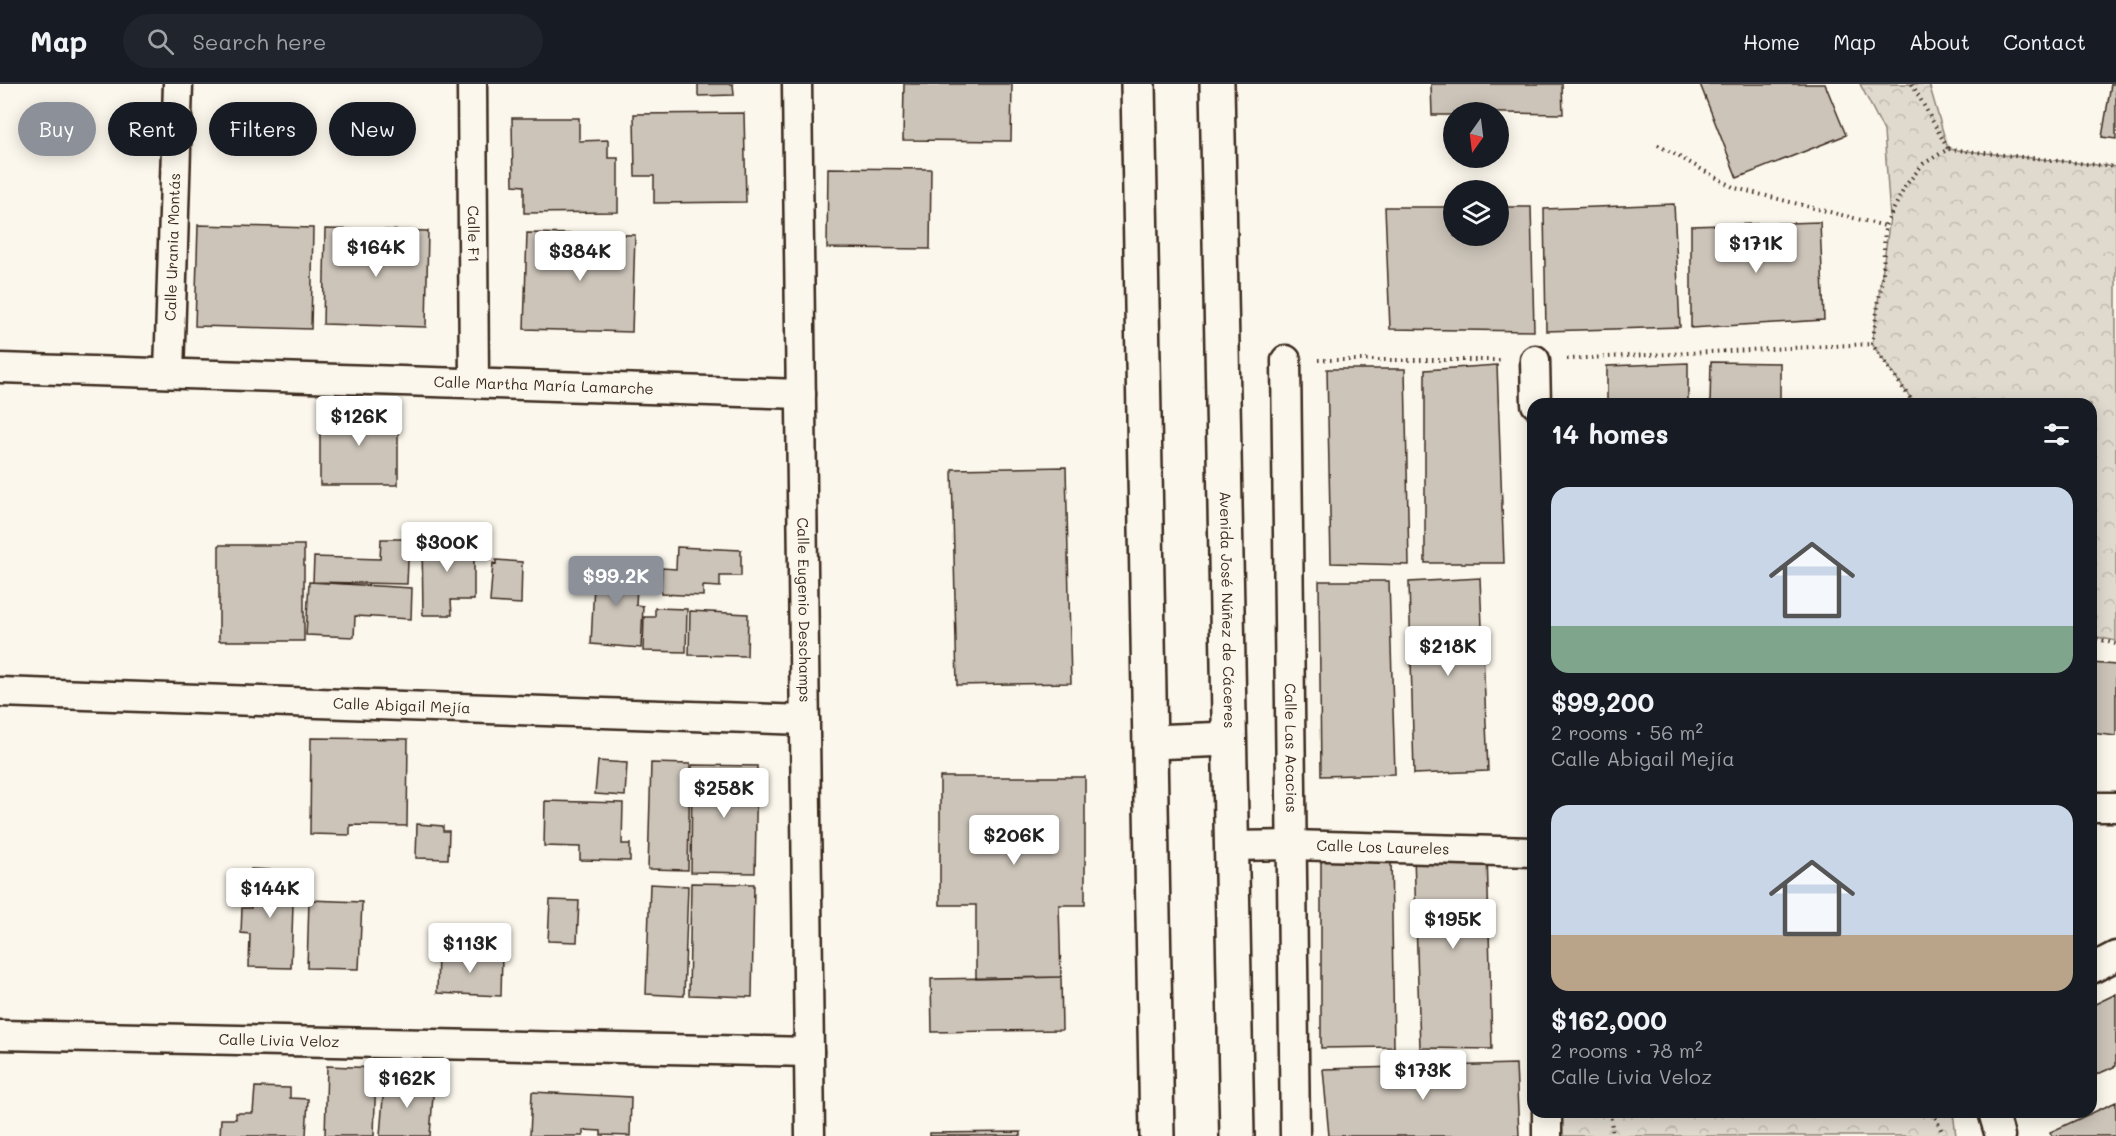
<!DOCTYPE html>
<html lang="en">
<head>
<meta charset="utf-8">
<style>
	:root { --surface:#171b24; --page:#20242c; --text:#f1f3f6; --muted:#9ea1a6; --line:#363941; --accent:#8c9099 }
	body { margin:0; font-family:Mali,sans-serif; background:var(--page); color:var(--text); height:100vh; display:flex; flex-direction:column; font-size:22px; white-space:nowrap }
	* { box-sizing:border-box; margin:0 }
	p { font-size:20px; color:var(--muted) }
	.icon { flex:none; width:33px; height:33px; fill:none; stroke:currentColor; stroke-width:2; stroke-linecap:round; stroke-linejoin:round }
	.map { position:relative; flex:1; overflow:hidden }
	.drawer { position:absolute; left:1527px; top:314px; width:570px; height:720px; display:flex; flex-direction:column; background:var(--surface); border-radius:18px; box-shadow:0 3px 15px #0003 }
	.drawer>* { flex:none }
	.top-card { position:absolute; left:18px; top:18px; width:570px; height:54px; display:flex; gap:12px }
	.needle { width:39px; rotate:194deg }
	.tools { position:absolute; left:1443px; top:18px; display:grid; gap:12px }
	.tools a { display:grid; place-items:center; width:66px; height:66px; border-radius:50%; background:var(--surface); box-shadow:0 3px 15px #0003; font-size:30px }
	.price { position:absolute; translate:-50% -51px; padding:0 14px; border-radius:6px; background:#fff; color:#222; font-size:20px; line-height:39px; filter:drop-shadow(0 2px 3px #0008) }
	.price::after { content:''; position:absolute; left:50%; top:36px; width:18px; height:14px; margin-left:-9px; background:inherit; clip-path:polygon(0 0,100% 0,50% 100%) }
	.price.current { background:var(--accent); color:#fff }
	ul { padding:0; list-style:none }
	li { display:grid; align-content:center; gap:12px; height:318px; padding:0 24px }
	li span { display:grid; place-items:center; height:186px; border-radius:18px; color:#555 }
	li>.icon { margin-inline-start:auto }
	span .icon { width:108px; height:108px; fill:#fffc; stroke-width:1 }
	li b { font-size:26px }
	h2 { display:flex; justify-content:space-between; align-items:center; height:72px; padding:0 24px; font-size:26px }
	.tag { padding:0 21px; border-radius:27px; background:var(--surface); box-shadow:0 3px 15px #0003; font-size:21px; line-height:54px }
	.tag.current { background:var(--accent); color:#fff }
	header { display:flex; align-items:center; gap:36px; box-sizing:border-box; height:84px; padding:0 30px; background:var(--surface); border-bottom:2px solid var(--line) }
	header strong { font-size:28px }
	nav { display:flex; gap:33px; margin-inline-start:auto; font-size:21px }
	.search { width:420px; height:54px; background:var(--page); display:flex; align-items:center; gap:15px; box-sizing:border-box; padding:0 21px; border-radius:33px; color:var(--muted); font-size:22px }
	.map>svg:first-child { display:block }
	.park { fill:url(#park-crowns); stroke:#8d8276; stroke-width:1.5 }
	.building { fill:#ccc4b9; stroke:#3b2a1e; stroke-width:1.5 }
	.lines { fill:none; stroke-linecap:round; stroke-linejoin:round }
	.minor-casing { stroke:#3b2a1e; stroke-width:33 }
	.primary-casing { stroke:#3b2a1e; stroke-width:38 }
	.path { stroke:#3b2a1e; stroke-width:4; stroke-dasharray:1.5 4.5; stroke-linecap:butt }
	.minor { stroke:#fbf7ec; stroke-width:28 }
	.primary { stroke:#fbf7ec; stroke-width:33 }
	.labels { text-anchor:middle; stroke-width:4.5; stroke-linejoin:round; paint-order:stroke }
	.street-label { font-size:15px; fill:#3b2a1e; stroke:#fbf7ec }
</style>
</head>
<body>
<header>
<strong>Map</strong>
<div class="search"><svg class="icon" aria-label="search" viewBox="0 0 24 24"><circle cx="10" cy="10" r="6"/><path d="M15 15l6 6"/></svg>Search here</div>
<nav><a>Home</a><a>Map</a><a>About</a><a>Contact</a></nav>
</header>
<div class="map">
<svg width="2116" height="1052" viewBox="0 0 2116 1052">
	<defs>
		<pattern id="park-crowns" width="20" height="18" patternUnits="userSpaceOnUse" patternTransform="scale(1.5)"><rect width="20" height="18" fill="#dfd9ce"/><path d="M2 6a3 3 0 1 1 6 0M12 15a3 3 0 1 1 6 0" fill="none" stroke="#c0bab0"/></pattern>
	</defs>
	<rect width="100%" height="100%" fill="#fbf7ec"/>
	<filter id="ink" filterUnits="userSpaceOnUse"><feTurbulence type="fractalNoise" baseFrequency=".0167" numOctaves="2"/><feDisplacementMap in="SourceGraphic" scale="12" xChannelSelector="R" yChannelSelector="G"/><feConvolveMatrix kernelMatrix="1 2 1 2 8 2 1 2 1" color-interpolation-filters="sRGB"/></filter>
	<g filter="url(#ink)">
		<path class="park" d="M 1860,0 L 1929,0 L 1948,65 L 2116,83 L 2116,557 L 2091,552 L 2091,320 L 1911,319 L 1910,313 L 1872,260 L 1890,134 L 1884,47 Z
			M 1549,1028 L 1953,1028 L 1956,1052 L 1549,1052 Z"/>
		<path class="building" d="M 698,0 L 733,0 L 734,11 L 698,12 Z
			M 904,0 L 1012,0 L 1011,57 L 903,56 Z
			M 1431,0 L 1562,0 L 1563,30 L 1454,28 L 1454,31 L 1432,31 Z
			M 1700,0 L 1825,0 L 1846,51 L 1737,94 Z
			M 2111,0 L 2116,0 L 2116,55 L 2102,53 Z
			M 744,29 L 746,118 L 654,119 L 654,92 L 635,92 L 634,30 Z
			M 512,34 L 579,34 L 579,57 L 608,56 L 608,74 L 618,74 L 618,128 L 524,129 L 524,102 L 513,101 Z
			M 828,84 L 931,85 L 930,165 L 827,164 Z
			M 1674,120 L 1680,243 L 1546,247 L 1544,125 Z
			M 1385,123 L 1454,123 L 1454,152 L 1498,152 L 1498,123 L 1531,123 L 1534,247 L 1390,245 Z
			M 1820,138 L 1824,236 L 1691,244 L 1691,142 Z
			M 198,141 L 313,144 L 311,245 L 195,242 Z
			M 325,145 L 428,147 L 426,243 L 323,240 Z
			M 527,149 L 635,151 L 632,248 L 524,245 Z
			M 1711,278 L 1780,279 L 1780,320 L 1710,320 Z
			M 1688,279 L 1688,320 L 1607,320 L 1607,282 Z
			M 1497,281 L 1504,479 L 1425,479 L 1425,286 Z
			M 1327,285 L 1405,285 L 1409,481 L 1331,479 Z
			M 320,325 L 398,325 L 398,401 L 320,401 Z
			M 1066,383 L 1071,599 L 957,601 L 952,385 Z
			M 422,454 L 474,454 L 474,516 L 451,516 L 452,531 L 423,531 Z
			M 381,455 L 409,455 L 407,500 L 313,498 L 314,473 L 380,475 Z
			M 219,461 L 304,461 L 304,557 L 219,557 Z
			M 677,463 L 741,466 L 741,492 L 720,492 L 720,503 L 703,502 L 703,512 L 661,510 L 662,484 L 676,485 Z
			M 496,476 L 522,478 L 521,520 L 490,518 L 493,479 L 496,480 Z
			M 595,479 L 638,482 L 636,521 L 643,522 L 641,564 L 591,560 Z
			M 1480,494 L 1488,687 L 1414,690 L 1409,498 Z
			M 1319,497 L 1389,497 L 1395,690 L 1321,692 Z
			M 309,498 L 412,504 L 411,535 L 355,532 L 354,553 L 306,551 Z
			M 655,524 L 687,525 L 686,568 L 643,567 L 644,533 L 655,533 Z
			M 690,527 L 748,530 L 747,572 L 689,571 Z
			M 2091,579 L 2116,581 L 2116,652 L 2091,649 Z
			M 311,654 L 408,655 L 407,742 L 350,741 L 350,751 L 310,750 Z
			M 598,677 L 627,679 L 625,712 L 595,710 Z
			M 651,679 L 690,680 L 688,786 L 648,785 Z
			M 692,681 L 757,682 L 755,789 L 691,788 Z
			M 940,693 L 1085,693 L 1085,821 L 1059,821 L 1061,893 L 976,895 L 976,821 L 940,821 Z
			M 545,717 L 623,719 L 622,760 L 630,760 L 630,777 L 580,776 L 580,763 L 544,762 Z
			M 417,740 L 443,742 L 443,747 L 449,747 L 448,775 L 416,774 Z
			M 1487,767 L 1492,965 L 1420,964 L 1414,771 Z
			M 1391,773 L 1394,963 L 1321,964 L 1321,775 Z
			M 251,785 L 294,787 L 291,884 L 249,883 L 250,850 L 241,849 L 242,824 L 251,824 Z
			M 691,799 L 754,800 L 752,913 L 689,911 Z
			M 650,800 L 688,802 L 684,912 L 646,910 Z
			M 309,816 L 362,818 L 359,885 L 307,884 Z
			M 550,816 L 579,817 L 577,858 L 548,857 Z
			M 438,867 L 502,870 L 501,912 L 437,909 Z
			M 1061,893 L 1062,946 L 932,948 L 931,895 Z
			M 2116,910 L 2116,982 L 2091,993 L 2091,922 Z
			M 1516,980 L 1519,1052 L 1329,1052 L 1323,985 Z
			M 327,982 L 376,984 L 374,1052 L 325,1052 Z
			M 402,996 L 434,998 L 430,1052 L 380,1052 L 384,1001 L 402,1002 Z
			M 255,1003 L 290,1004 L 290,1014 L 308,1015 L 306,1052 L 220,1052 L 221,1035 L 236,1035 L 236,1029 L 253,1029 Z
			M 532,1008 L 631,1013 L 630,1052 L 601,1051 L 601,1047 L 583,1046 L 583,1052 L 530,1052 Z
			M 2116,1018 L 2116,1052 L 2052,1052 L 2050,1048 Z
			M 1021,1048 L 1021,1052 L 930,1052 L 930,1049 Z"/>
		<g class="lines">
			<defs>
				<g id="minor">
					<path id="s1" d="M 472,0 L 474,299"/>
					<path id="s2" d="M 797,0 L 810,1052"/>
					<path id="s3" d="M 1286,276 L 1295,1052"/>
					<path d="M 1535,276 L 1536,320"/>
					<path id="s4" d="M 0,284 L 801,310"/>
					<path id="s5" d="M 169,289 L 178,0"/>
					<path id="s6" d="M 0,608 L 805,636"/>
					<path d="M 2091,723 L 2116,723"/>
					<path id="s7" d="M 1231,762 L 1292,761 L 1533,768"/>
					<path d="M 2091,885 L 2116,872"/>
					<path id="s8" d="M 0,951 L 809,968"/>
					<path d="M 1547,1028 L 1547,1052"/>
					<path d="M 1993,1028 L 2000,1052"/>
				</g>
				<g id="primary">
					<path d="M 1138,0 L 1157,1052"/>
					<path id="s9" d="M 1217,0 L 1237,1052"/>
					<path d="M 1150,658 L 1229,655"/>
				</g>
			</defs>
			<use href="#minor" class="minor-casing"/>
			<use href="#primary" class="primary-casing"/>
			<path class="path" d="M 1912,0 L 1948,65
				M 1658,61 L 1735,104 L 1885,142
				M 1567,275 L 1872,260
				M 1318,276 L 1503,276
				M 1911,320 L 1910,314 L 1872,260 L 1883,189 L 1885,142 L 1906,101 L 1923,80 L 1948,65 L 2116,83
				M 2091,553 L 2116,560
				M 1610,1028 L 1613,1052
				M 1933,1028 L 1944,1052"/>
			<use href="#minor" class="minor"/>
			<use href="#primary" class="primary"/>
		</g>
	</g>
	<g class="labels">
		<g class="street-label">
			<text dy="5" stroke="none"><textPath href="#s1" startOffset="150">Calle F1</textPath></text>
			<text dy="5" stroke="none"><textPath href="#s5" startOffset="126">Calle Urania Montás</textPath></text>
			<text dy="5" stroke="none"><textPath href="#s4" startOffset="544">Calle Martha María Lamarche</textPath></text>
			<text dy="5" stroke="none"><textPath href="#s2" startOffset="526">Calle Eugenio Deschamps</textPath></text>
			<text dy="5" stroke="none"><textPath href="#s9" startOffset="526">Avenida José Núñez de Cáceres</textPath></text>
			<text dy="5" stroke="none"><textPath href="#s6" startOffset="402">Calle Abigail Mejía</textPath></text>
			<text dy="5" stroke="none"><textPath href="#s3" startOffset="388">Calle Las Acacias</textPath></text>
			<text dy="5" stroke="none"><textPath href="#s7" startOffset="152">Calle Los Laureles</textPath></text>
			<text dy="5" stroke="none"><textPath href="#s8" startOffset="279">Calle Livia Veloz</textPath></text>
		</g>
	</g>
</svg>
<div class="tools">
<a><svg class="needle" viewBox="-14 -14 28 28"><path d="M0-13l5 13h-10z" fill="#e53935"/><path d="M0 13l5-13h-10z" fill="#9ea1a6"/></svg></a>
<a><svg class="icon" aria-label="layers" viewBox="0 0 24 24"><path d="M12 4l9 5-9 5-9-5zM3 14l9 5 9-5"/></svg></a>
</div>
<b class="price" style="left:1756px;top:190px">$171K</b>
<b class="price" style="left:376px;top:194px">$164K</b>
<b class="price" style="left:580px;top:198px">$384K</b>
<b class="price" style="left:359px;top:363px">$126K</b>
<b class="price" style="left:447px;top:489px">$300K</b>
<b class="price current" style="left:616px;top:523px">$99.2K</b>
<b class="price" style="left:1448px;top:593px">$218K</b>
<b class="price" style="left:724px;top:735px">$258K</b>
<b class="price" style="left:1014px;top:782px">$206K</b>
<b class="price" style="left:270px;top:835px">$144K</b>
<b class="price" style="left:1453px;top:866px">$195K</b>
<b class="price" style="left:470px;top:890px">$113K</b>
<b class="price" style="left:1423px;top:1017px">$173K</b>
<b class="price" style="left:407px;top:1025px">$162K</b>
<div class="top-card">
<a class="tag current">Buy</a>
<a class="tag">Rent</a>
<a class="tag">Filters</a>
<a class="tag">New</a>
</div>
<section class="drawer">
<h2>14 homes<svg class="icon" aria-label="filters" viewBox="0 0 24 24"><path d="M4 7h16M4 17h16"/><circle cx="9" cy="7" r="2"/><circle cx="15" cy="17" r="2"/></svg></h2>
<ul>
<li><span style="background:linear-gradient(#c9d6e8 75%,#7fa58c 0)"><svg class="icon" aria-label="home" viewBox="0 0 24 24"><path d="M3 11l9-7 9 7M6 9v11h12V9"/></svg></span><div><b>$99,200</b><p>2 rooms · 56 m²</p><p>Calle Abigail Mejía</p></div></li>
<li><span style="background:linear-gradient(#c9d6e8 70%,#b9a48a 0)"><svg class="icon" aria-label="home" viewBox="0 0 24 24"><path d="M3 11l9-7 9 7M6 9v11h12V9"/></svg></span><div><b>$162,000</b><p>2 rooms · 78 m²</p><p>Calle Livia Veloz</p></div></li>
</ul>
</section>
</div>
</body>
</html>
